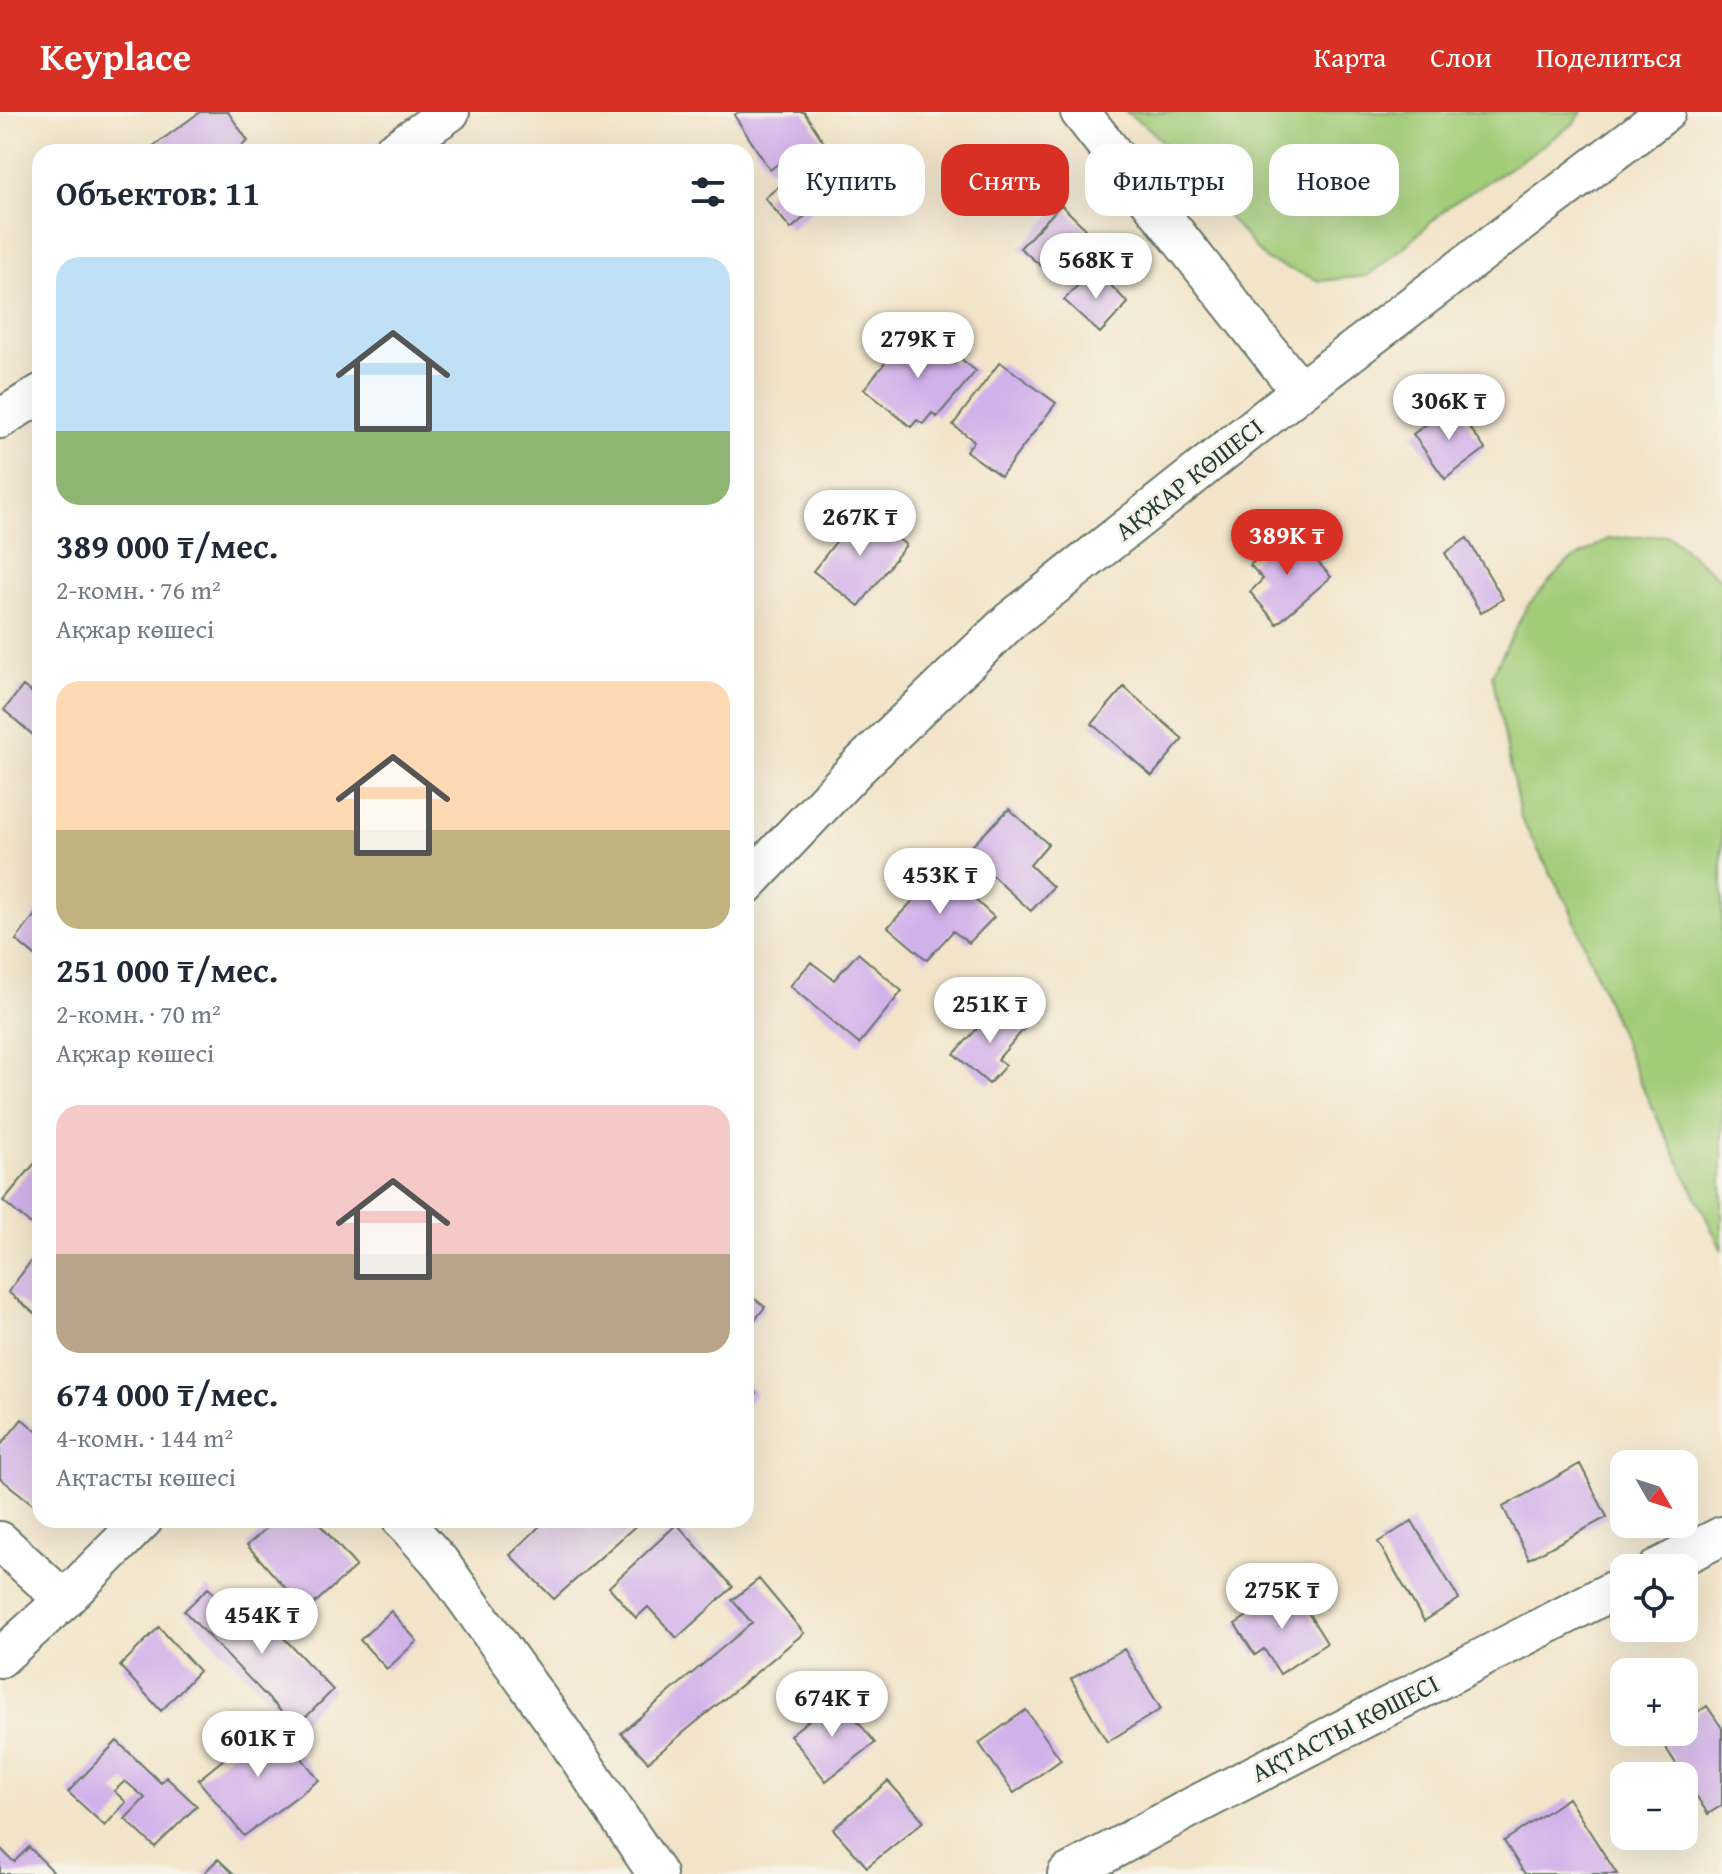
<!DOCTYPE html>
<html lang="ru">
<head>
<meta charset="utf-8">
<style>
	:root { --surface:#fff; --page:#f6f6f7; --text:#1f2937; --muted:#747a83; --accent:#d93025 }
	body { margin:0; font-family:"Gentium Book Plus",serif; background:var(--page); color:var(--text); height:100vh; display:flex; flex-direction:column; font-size:30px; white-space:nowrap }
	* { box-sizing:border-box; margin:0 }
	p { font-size:26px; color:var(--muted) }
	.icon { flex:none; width:44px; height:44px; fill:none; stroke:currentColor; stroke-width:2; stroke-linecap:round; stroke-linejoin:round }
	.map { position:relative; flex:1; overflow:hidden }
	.panel { position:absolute; left:32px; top:32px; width:722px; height:1384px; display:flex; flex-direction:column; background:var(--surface); border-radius:24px; box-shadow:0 8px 32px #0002 }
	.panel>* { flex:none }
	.guide { position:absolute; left:778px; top:32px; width:760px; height:72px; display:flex; gap:16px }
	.needle { width:52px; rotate:129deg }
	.buttons { position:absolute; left:1610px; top:1338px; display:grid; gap:16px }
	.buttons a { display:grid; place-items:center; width:88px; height:88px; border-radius:16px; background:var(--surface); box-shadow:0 8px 32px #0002; font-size:40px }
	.price { position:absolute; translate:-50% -68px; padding:0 18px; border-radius:28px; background:#fff; color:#222; font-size:26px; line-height:52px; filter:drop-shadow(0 2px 4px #0008) }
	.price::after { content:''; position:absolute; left:50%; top:48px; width:24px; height:18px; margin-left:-12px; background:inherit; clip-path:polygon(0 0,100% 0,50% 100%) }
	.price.active { background:var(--accent); color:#fff }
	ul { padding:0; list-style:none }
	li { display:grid; align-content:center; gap:16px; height:424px; padding:0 24px }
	li span { display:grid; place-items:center; height:248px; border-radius:24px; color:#555 }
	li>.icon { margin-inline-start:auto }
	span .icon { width:144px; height:144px; fill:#fffc; stroke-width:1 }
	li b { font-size:34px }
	h2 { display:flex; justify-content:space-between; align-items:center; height:96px; padding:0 24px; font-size:34px }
	.tag { padding:0 28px; border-radius:24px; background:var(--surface); box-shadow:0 8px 32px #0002; font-size:28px; line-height:72px }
	.tag.active { background:var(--accent); color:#fff }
	header { display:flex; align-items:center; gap:48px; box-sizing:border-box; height:112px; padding:0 40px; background:var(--accent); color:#fff }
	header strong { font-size:38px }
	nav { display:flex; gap:44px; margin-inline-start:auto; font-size:28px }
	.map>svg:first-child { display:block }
	.green { fill:#a2cc78; stroke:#608456; stroke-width:2 }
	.building { fill:#d1b1ea }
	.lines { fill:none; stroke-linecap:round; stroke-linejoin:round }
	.street-casing { stroke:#697768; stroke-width:42 }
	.street { stroke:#fff; stroke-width:38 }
	.labels { text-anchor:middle; stroke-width:6; stroke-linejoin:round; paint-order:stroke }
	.street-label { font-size:26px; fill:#1f3d34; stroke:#f7f3e8 }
</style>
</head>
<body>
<header>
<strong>Keyplace</strong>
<nav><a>Карта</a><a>Слои</a><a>Поделиться</a></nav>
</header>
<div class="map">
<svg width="1722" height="1762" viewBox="0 0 1722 1762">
	<rect width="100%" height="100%" fill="#f7f3e8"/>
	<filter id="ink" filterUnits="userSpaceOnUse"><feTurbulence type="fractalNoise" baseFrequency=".0125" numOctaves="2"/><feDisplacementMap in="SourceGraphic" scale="16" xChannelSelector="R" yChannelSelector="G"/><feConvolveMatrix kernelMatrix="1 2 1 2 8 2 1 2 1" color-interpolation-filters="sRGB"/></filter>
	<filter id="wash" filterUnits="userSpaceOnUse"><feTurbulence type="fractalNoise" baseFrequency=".006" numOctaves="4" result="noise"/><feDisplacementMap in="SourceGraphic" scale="32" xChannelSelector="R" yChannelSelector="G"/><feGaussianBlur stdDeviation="1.8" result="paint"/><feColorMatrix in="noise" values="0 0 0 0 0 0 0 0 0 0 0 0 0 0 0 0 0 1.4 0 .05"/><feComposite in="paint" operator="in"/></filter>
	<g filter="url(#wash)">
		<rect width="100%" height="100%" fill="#f2e4c9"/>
		<path class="green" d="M 1126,0 L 1582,0 L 1573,12 L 1519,50 L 1449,94 L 1404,135 L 1367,164 L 1320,169 L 1266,148 L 1151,18 Z
			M 1668,423 L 1722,468 L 1722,1138 L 1641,973 L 1569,795 L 1521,707 L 1492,563 L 1527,494 L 1565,452 L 1608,427 Z"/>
		<g id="blocks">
			<path class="building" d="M 200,0 L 228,0 L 248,29 L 233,40 L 145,40 Z
				M 739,0 L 804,0 L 825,32 L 806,47 L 798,36 L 770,58 L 734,3 Z
				M 804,53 L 829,83 L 791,117 L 765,86 Z
				M 1061,93 L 1085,116 L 1046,158 L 1020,136 Z
				M 1094,156 L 1128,191 L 1100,221 L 1064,188 Z
				M 912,217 L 954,252 L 960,246 L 976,259 L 937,305 L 932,301 L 923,312 L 917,308 L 911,315 L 864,277 Z
				M 1000,250 L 1056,291 L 1001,364 L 966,339 L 974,329 L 953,313 Z
				M 1454,293 L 1485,337 L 1445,367 L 1413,322 Z
				M 861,398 L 906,433 L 859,494 L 813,459 Z
				M 1290,418 L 1331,465 L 1277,512 L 1250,480 L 1263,467 L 1250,453 Z
				M 1467,426 L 1503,487 L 1481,501 L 1445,441 Z
				M 38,571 L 40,573 L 40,629 L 4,598 L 23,574 L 31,580 Z
				M 1124,575 L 1183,627 L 1152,664 L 1092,612 Z
				M 1009,697 L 1048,732 L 1030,753 L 1053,775 L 1031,799 L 966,740 Z
				M 942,758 L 994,805 L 969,831 L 953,819 L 927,848 L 888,815 Z
				M 40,796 L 40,848 L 16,828 Z
				M 858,841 L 902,879 L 859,932 L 790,874 L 811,850 L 834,868 Z
				M 998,894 L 1024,917 L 998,947 L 1006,953 L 989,972 L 954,942 Z
				M 40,1045 L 40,1115 L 37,1118 L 3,1089 Z
				M 40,1137 L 40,1206 L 8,1180 Z
				M 746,1180 L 765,1195 L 746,1219 Z
				M 746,1271 L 756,1281 L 746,1293 Z
				M 22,1307 L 40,1322 L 40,1398 L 0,1366 L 0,1334 Z
				M 1580,1352 L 1607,1405 L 1529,1447 L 1503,1395 Z
				M 276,1408 L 316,1408 L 356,1454 L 306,1499 L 247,1433 Z
				M 546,1408 L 642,1408 L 554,1487 L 510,1443 Z
				M 1412,1409 L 1459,1487 L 1424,1509 L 1378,1430 Z
				M 677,1412 L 733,1475 L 677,1526 L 648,1495 L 636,1506 L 609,1475 Z
				M 759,1467 L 804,1521 L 648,1650 L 621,1621 L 752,1511 L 732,1488 Z
				M 1292,1475 L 1327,1531 L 1280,1562 L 1264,1537 L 1255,1543 L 1235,1512 Z
				M 208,1476 L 238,1505 L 251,1491 L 333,1578 L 296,1615 L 184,1499 Z
				M 391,1499 L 417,1529 L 387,1557 L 360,1528 Z
				M 159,1515 L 199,1559 L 161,1599 L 120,1554 Z
				M 1124,1537 L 1161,1597 L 1107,1630 L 1071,1567 Z
				M 839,1585 L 875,1631 L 826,1669 L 790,1623 Z
				M 1707,1594 L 1722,1616 L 1722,1693 L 1708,1702 L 1659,1625 L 1667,1620 L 1684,1620 L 1684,1609 Z
				M 1026,1598 L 1061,1648 L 1014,1681 L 979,1631 Z
				M 272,1608 L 319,1668 L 244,1724 L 198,1668 Z
				M 117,1629 L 161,1671 L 166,1665 L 197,1694 L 155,1735 L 125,1707 L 145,1686 L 125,1669 L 114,1679 L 126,1690 L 105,1714 L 68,1680 Z
				M 888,1669 L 924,1709 L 867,1755 L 833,1717 Z
				M 1568,1686 L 1617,1762 L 1525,1762 L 1504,1729 Z
				M 29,1735 L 56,1762 L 0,1762 L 0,1736 L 14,1750 Z
				M 218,1747 L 234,1762 L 203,1762 Z"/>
		</g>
	</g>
	<g filter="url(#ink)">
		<use href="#blocks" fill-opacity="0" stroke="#697768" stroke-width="2"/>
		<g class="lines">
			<defs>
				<path id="street" d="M 1080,0 L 1300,279
					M 392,40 L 450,0
					M 0,307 L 40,282
					M 746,773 L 858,655 L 1010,509 L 1300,279 L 1666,0
					M 402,1408 L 439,1449 L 559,1616 L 657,1762
					M 0,1429 L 64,1488
					M 1658,1456 L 1722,1424
					M 0,1546 L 64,1488 L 143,1408
					M 1067,1762 L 1192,1695 L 1624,1473"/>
			</defs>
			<use href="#street" class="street-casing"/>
			<use href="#street" class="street"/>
		</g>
	</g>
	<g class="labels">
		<g class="street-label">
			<text transform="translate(1189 367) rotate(-38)" y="9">АҚЖАР КӨШЕСІ</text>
			<text transform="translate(1345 1616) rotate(-27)" y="9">АҚТАСТЫ КӨШЕСІ</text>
		</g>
	</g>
</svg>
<div class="buttons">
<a><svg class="needle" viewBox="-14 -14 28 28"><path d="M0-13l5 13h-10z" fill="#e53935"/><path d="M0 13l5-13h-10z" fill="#747a83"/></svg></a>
<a><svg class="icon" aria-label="locate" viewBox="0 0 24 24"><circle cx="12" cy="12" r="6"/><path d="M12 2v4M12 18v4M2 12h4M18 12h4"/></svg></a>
<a>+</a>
<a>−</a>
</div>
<b class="price" style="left:1096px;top:189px">568K ₸</b>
<b class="price" style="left:918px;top:268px">279K ₸</b>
<b class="price" style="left:1449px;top:330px">306K ₸</b>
<b class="price" style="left:860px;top:446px">267K ₸</b>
<b class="price active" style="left:1287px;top:465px">389K ₸</b>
<b class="price" style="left:940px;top:804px">453K ₸</b>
<b class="price" style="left:990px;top:933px">251K ₸</b>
<b class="price" style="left:1282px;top:1519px">275K ₸</b>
<b class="price" style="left:262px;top:1544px">454K ₸</b>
<b class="price" style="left:832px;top:1627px">674K ₸</b>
<b class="price" style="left:258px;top:1667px">601K ₸</b>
<div class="guide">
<a class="tag">Купить</a>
<a class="tag active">Снять</a>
<a class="tag">Фильтры</a>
<a class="tag">Новое</a>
</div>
<section class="panel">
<h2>Объектов: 11<svg class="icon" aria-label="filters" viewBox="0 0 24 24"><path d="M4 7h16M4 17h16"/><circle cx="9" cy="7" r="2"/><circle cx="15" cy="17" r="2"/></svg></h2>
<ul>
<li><span style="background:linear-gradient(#bfe0f5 70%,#8fb573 0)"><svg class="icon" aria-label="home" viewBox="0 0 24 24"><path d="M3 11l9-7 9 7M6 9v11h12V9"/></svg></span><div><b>389 000 ₸/мес.</b><p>2-комн. · 76 m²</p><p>Ақжар көшесі</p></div></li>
<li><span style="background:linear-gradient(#ffd9b3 60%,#c2b280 0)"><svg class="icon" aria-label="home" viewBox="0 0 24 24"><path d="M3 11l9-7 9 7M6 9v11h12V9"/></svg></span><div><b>251 000 ₸/мес.</b><p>2-комн. · 70 m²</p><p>Ақжар көшесі</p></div></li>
<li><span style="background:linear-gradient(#f6c9c9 60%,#b9a48a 0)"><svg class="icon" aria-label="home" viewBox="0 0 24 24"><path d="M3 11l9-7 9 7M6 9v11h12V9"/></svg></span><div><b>674 000 ₸/мес.</b><p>4-комн. · 144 m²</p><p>Ақтасты көшесі</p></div></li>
</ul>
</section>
</div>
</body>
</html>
